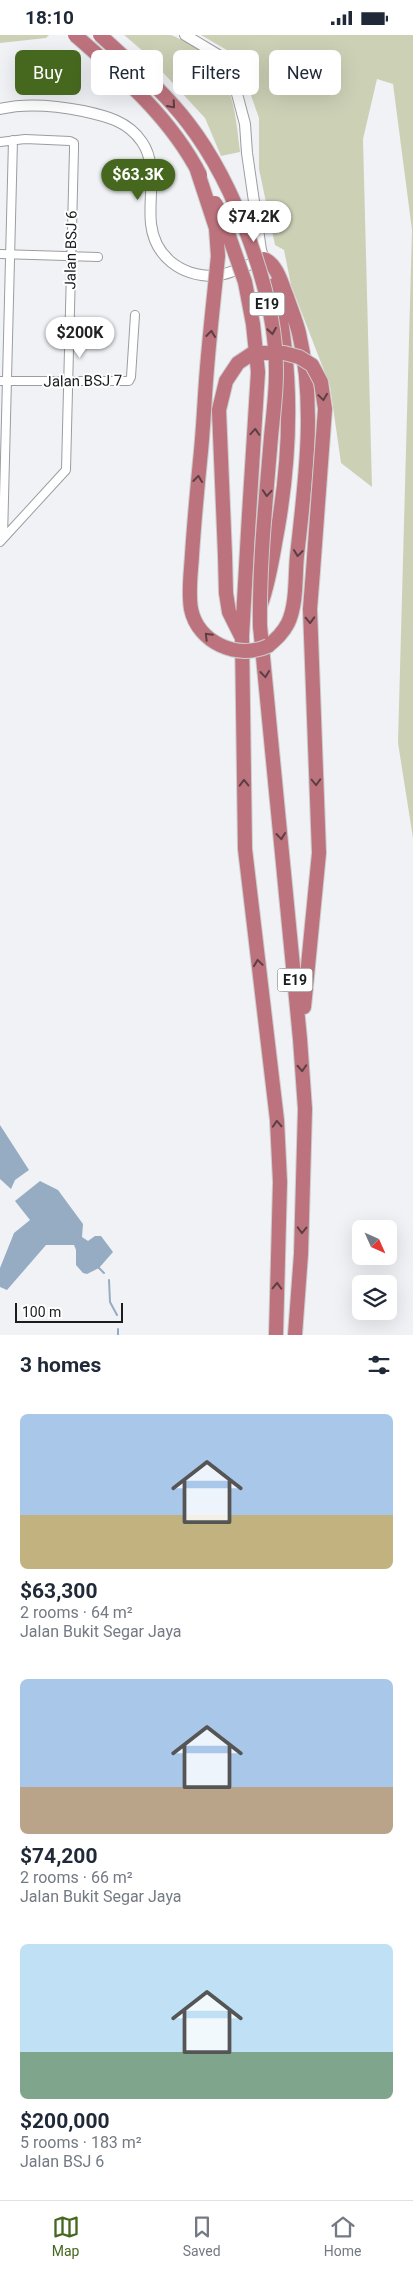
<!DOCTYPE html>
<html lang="en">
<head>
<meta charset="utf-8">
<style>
	:root { --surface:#fff; --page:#f2f2f3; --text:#1f2937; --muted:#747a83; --line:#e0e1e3; --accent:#45671e }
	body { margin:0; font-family:Roboto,sans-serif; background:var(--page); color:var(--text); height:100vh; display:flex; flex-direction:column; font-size:19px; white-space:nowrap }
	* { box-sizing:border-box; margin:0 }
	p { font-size:16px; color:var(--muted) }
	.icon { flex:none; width:28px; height:28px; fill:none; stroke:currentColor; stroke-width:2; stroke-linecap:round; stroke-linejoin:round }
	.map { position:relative; height:1300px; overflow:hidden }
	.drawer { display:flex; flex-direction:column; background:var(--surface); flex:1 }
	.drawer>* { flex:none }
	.banner { position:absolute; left:15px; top:15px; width:384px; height:45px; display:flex; gap:10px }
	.needle { width:32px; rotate:135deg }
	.controls { position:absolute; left:352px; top:1185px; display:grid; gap:10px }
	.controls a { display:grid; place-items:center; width:45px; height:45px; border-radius:8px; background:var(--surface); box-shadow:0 5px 20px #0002; font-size:25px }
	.scale { position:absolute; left:15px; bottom:12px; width:108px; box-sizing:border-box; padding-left:5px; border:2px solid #1b1c1e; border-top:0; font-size:14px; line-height:18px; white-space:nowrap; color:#1b1c1e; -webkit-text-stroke:4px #fff; paint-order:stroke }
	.price { position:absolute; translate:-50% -42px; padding:0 11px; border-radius:18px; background:#fff; color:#222; font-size:16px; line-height:32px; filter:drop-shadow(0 1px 2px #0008) }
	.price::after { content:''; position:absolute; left:50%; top:30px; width:15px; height:11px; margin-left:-8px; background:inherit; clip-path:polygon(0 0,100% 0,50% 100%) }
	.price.selected { background:var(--accent); color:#fff }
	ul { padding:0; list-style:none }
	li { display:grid; align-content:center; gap:10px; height:265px; padding:0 20px }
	li span { display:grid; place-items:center; height:155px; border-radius:8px; color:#555 }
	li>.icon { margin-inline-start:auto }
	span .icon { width:90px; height:90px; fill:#fffc; stroke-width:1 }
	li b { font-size:21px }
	h2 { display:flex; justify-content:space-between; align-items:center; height:60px; padding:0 20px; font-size:21px }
	.tag { padding:0 18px; border-radius:8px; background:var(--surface); box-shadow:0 5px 20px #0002; font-size:18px; line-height:45px }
	.tag.selected { background:var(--accent); color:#fff }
	.status { display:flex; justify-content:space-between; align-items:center; height:35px; padding:0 25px; background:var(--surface); direction:ltr }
	.status svg { height:14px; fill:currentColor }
	.tab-bar { display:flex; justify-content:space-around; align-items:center; height:70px; border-top:1px solid var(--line); background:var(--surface); font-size:14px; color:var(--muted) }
	.tab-bar a { display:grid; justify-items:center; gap:2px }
	.tab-bar .selected { color:var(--accent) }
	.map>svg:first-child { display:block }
	.green { fill:#ccd1b6 }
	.water { fill:#96acc3 }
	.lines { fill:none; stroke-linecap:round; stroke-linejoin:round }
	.stream { stroke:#96acc3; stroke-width:2 }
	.street-casing { stroke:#9b9da1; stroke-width:10 }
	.secondary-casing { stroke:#9b9da1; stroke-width:12 }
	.highway-casing { stroke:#cdcdce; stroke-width:16 }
	.street { stroke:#fff; stroke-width:8 }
	.secondary { stroke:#fff; stroke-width:10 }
	.highway { stroke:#bd737d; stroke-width:14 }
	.highway-bridge-casing { stroke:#cdcdce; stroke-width:16; stroke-linecap:butt }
	.highway-bridge { stroke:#bd737d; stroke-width:14 }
	.oneway { stroke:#5c3f44 }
	.labels { text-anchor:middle; stroke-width:4; stroke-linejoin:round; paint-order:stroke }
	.shield { fill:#fff; stroke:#5f6062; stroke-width:1 }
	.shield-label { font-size:14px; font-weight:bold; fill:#1b1c1e }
	.street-label { font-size:15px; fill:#1b1c1e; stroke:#fff }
</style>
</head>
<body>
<div class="status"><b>18:10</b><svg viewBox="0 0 49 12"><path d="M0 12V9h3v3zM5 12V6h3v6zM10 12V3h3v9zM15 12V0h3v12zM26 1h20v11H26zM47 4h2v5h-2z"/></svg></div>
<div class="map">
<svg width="413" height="1300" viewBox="0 0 413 1300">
	<rect width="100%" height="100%" fill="#f0f2f6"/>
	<path class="green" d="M 0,0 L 49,0 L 46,3 L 0,8 Z
		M 124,0 C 139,0 156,0 170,0 C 176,1 182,6 188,8 C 232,31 235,73 240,117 L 221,121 L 205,83 L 144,17 Z
		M 201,0 L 413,0 L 413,803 L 398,708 L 412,195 L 393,49 L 377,44 L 363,104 L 372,452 L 341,428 L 330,351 L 291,250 L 284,215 L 275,210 L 259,134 L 259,83 L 237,21 Z"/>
	<path class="water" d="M 0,1090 L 29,1135 L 15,1145 L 11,1154 L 0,1144 Z
		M 40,1146 L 58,1155 L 83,1189 L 82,1202 L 88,1206 L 95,1201 L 101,1201 L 113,1217 L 99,1233 L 87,1239 L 83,1238 L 76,1230 L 76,1215 L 74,1210 L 46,1210 L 7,1255 L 0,1252 L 0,1233 L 14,1198 L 30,1185 L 15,1166 Z"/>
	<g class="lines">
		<path class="stream" d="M 97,1231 L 104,1238
			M 109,1245 L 110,1267 L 117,1280
			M 118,1300 L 118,1294"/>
		<defs>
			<path id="street" d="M 0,107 L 25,104 L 70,106 L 74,108 L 74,114 L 66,435 L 0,507
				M 0,219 L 98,222
				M 0,346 L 129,346 L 131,342 L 135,280
				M 3,503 L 13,105"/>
			<path id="secondary" d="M 185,0 L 220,21 L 232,40 L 245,89 L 247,118 L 261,215 L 264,224
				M 0,74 C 25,68 58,71 83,76 C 106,81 128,86 142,107 C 158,130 148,162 151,189 C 155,222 181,241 214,241 C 229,240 247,230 261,225"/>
			<path id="highway" d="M 264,224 C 277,229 282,250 287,262 C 291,274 296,286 299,298 C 316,371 305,447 297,521 C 295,541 297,569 288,588 C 283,598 276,604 268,611
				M 249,480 L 242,601 L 245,814 L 277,1085 L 280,1147 L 276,1300
				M 225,520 L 226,558 L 229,577 L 241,601
				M 261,569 C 270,544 273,518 278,492 C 292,410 293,331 274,250
				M 260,591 L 300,1004 L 305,1074 L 301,1219 L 295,1300
				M 304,972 L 319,818 L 310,574 L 313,536"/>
		</defs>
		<use href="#street" class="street-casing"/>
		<use href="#secondary" class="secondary-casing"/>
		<use href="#highway" class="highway-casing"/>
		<use href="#street" class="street"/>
		<use href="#secondary" class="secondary"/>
		<use href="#highway" class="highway"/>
		<defs>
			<path id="highway-bridge" d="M 75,0 C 122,41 171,83 200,140
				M 100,0 C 130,28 163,55 188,88 C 235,149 277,260 276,338 C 276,359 273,381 271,402 C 266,465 259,528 260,591
				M 196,132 L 216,193 L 218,221 C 214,263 209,304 206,346 C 204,373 203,399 200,426 C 197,457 194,489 192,520 C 191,538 188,556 191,574 C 198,608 238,625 268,611
				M 215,168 L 223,184 L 245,247 L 253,289 L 258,337 L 249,480
				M 225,520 L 219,375 L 226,346 L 238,328 L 253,318 L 284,318 L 299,322 L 312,330 L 321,347 L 325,374 L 313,536"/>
		</defs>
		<use href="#highway-bridge" class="highway-bridge-casing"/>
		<use href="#highway-bridge" class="highway-bridge"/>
	</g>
	<defs><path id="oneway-chevron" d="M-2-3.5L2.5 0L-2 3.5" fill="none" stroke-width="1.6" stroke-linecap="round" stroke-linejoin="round" transform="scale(1.25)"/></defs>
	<g class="oneway">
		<use href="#oneway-chevron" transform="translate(172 70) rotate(49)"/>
		<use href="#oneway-chevron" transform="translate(272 296) rotate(81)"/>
		<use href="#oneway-chevron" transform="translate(211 299) rotate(-84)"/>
		<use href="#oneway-chevron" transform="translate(323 362) rotate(82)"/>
		<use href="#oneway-chevron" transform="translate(255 397) rotate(-86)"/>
		<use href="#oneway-chevron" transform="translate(198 444) rotate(-84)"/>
		<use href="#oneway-chevron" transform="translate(267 458) rotate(94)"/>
		<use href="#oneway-chevron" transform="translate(298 518) rotate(96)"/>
		<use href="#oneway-chevron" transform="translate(310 585) rotate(88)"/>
		<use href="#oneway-chevron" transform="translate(208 601) rotate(-135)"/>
		<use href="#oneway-chevron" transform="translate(265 639) rotate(84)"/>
		<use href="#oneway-chevron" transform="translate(316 747) rotate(88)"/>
		<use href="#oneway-chevron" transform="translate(244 748) rotate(-91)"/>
		<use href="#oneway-chevron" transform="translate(281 801) rotate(84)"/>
		<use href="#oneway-chevron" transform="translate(258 928) rotate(-98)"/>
		<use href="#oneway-chevron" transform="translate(302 1033) rotate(87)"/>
		<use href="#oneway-chevron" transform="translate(277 1089) rotate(-93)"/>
		<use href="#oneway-chevron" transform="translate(302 1195) rotate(91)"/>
		<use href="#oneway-chevron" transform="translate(277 1251) rotate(-88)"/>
	</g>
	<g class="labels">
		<g class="shield">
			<rect x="249.5" y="257.5" width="35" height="23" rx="4"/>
			<rect x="277.5" y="933.5" width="35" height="23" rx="4"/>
		</g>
		<g class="shield-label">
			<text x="267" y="274">E19</text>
			<text x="295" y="950">E19</text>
		</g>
		<g class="street-label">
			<text transform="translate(71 215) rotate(-89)" y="5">Jalan BSJ 6</text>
			<text transform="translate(83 346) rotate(-1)" y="5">Jalan BSJ 7</text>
		</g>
	</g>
</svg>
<div class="controls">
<a><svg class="needle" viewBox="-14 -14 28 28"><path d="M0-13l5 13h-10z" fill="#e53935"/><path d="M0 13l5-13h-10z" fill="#747a83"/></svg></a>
<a><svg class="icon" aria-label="layers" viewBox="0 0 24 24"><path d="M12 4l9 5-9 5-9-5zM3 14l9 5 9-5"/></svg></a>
</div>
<div class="scale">100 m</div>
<b class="price selected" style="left:138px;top:166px">$63.3K</b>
<b class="price" style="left:254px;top:208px">$74.2K</b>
<b class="price" style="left:80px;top:324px">$200K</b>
<div class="banner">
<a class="tag selected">Buy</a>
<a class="tag">Rent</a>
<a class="tag">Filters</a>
<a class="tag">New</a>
</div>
</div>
<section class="drawer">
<h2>3 homes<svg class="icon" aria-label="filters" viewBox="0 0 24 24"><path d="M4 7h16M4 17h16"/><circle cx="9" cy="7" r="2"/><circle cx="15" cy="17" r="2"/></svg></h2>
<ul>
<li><span style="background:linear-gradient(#a9c7e8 65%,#c2b280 0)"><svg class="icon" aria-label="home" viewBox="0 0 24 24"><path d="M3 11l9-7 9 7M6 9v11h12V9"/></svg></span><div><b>$63,300</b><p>2 rooms · 64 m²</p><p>Jalan Bukit Segar Jaya</p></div></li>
<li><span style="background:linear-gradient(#a9c7e8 70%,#b9a48a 0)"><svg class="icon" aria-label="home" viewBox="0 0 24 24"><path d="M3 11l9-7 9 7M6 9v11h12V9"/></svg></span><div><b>$74,200</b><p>2 rooms · 66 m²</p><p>Jalan Bukit Segar Jaya</p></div></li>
<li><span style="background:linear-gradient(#bfe0f5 70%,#7fa58c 0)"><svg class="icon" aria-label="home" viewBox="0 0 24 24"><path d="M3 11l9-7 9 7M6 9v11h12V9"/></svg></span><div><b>$200,000</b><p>5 rooms · 183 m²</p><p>Jalan BSJ 6</p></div></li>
</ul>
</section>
<nav class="tab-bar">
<a class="selected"><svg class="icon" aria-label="map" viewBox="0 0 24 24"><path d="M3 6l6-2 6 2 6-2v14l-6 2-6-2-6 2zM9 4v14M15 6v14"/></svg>Map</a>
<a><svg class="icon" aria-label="saved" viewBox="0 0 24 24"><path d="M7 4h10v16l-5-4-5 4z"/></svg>Saved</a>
<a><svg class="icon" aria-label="home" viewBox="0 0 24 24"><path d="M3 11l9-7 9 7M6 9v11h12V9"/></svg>Home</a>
</nav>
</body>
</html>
